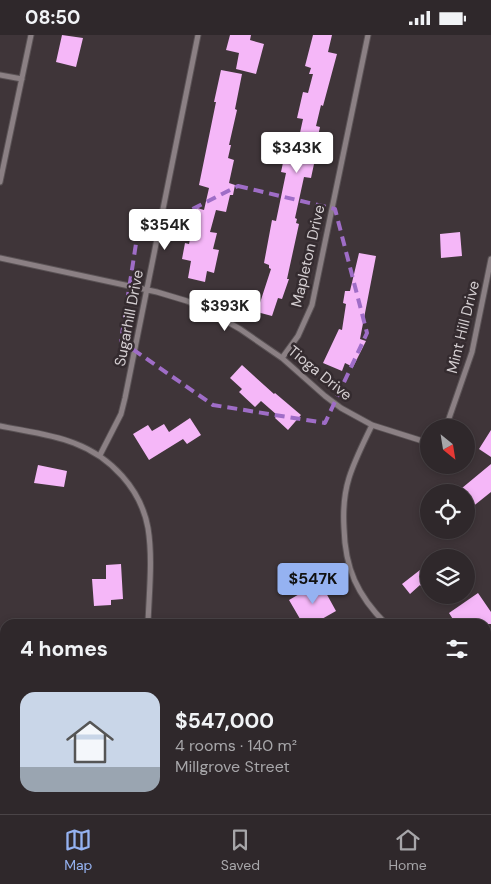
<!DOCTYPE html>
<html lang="en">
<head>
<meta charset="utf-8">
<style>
	:root { --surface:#2f282b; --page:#373033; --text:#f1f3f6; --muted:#a7a6a9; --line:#4a4447; --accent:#95b2f1 }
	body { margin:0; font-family:"DM Sans",sans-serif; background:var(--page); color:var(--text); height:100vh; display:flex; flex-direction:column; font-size:19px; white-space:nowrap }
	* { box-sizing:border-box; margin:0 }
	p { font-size:16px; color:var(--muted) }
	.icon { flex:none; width:28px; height:28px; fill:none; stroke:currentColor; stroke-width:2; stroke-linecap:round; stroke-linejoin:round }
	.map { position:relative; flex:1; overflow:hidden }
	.drawer { position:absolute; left:0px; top:584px; width:491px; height:196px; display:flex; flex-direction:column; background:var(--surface); border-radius:15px 15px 0 0; box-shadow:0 2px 8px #0003,0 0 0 1px var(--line) }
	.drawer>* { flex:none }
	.needle { width:32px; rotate:150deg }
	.fabs { position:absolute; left:420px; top:384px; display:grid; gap:10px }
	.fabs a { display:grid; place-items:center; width:55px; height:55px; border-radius:50%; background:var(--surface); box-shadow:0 2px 8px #0003,0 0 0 1px var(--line); font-size:25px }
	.price { position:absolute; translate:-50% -42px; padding:0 11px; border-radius:5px; background:#fff; color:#222; font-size:16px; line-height:32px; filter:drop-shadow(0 1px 2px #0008) }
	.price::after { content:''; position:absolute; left:50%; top:30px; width:15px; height:11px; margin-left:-8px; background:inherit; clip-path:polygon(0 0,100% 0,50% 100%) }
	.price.on { background:var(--accent); color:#111 }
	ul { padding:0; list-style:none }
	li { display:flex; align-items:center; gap:15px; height:125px; padding:0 20px }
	li span { display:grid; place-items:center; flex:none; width:140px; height:100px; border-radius:15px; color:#555 }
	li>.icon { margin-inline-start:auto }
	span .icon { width:60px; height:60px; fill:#fffc; stroke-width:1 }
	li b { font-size:21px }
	h2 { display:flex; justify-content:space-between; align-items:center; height:60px; padding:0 20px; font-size:21px }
	.status { display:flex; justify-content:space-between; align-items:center; height:35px; padding:0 25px; background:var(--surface); direction:ltr }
	.status svg { height:14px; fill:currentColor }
	.tabs { display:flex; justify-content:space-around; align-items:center; height:70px; border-top:1px solid var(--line); background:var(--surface); font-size:14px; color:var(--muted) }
	.tabs a { display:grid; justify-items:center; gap:2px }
	.tabs .on { color:var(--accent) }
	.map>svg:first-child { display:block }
	.building { fill:#f5b7f8 }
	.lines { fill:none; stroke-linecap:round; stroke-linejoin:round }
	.minor-casing { stroke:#5a5255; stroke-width:7 }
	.minor { stroke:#8b8084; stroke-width:5 }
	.marked { fill:none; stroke:#9f6dc7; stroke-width:4; stroke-dasharray:10 6; stroke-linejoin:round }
	.labels { text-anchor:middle; stroke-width:5; stroke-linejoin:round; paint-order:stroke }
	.street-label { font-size:15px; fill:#d5cfd2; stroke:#342b2f }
</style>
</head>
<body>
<div class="status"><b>08:50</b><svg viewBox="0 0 49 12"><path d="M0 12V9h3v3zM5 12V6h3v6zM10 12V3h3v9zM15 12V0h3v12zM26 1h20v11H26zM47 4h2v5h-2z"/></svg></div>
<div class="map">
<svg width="491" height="779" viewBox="0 0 491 779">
	<rect width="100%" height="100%" fill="#3f3539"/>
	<path class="building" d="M 62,0 L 83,3 L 76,32 L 56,27 Z
		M 230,0 L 251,0 L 250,5 L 264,9 L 256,39 L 236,34 L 239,18 L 226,15 Z
		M 313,0 L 332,0 L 328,17 L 337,19 L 323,71 L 321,70 L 316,91 L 320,92 L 312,128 L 314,129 L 311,143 L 304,142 L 295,183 L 297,184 L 296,188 L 299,189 L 287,244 L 289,244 L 282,264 L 278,263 L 272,281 L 257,277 L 271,234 L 269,233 L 269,230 L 264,228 L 272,185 L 276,186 L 286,138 L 281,137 L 284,123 L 294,125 L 303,84 L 297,83 L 303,57 L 308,58 L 313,39 L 309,39 L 311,33 L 305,31 Z
		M 221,35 L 242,39 L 235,74 L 237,75 L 229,110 L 231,110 L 228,123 L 234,125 L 229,148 L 235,150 L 233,160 L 230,160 L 226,177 L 216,175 L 210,197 L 217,198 L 213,214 L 219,215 L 214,238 L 207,236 L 205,247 L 188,243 L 191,226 L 182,224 L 185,208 L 189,209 L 197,173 L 204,175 L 209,153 L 199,150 L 216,67 L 214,67 Z
		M 460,197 L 462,221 L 441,223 L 440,199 Z
		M 359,218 L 376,221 L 360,304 L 366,306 L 353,332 L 345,328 L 342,336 L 323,328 L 339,294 L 342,295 L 346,269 L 343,268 L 345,256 L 350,256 Z
		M 242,330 L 274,359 L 275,358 L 301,380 L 288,395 L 275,383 L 277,380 L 261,366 L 255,372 L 239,357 L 242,354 L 230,343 Z
		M 190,383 L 201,400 L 187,409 L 183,404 L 149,425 L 133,399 L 148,390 L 152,396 L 164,389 L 169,397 Z
		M 491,395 L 491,422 L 479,414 Z
		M 491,429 L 491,457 L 466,477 L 466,458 L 456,458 Z
		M 38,430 L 67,436 L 64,452 L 34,448 Z
		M 429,528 L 429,561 L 420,550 L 410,559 L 402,549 Z
		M 121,529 L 123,564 L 111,565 L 111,570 L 94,571 L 92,544 L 106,544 L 106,530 Z
		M 320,547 L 336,576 L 313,589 L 303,589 L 289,565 Z
		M 478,558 L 491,577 L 491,589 L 456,589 L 449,578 Z"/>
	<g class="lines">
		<defs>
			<path id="minor" d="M 0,40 L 22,44
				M 0,147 L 31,0
				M 0,223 L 157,257 L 187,266 L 205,274 L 240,294 L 282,323 L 325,361 L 341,373 L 372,390 L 429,408
				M 282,323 L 298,301 L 312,270 L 368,0
				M 372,390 C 364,407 355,424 349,443 C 344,459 343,476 344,493 C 345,533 357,560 386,589
				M 0,391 C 24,396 51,399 74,408 C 111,422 141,454 148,493 C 153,524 149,558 148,589
				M 446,392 L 472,317 L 491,224
				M 100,420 L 121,379 L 125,363 L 198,0
				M 153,775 L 154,779
				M 362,775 L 363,779
				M 21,777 L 27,779"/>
		</defs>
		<use href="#minor" class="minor-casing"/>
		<use href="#minor" class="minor"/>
	</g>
	<path class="marked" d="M 238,151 L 335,174 L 367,298 L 325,388 L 213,370 L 121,306 L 137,202 Z"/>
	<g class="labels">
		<g class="street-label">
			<text transform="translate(308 221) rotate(-77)" y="5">Mapleton Drive</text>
			<text transform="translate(129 283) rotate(-79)" y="5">Sugarhill Drive</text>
			<text transform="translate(463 292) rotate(-76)" y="5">Mint Hill Drive</text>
			<text transform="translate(320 338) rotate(39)" y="5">Tioga Drive</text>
		</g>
	</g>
</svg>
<div class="fabs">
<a><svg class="needle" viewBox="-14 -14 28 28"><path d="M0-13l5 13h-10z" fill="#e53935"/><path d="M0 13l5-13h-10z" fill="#a7a6a9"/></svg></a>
<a><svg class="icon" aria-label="locate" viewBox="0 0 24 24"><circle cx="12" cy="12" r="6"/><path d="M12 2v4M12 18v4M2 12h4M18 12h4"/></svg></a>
<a><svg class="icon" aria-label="layers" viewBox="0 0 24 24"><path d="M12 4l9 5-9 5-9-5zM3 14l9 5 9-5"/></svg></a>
</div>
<b class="price" style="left:297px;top:139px">$343K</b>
<b class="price" style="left:165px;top:216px">$354K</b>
<b class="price" style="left:225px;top:297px">$393K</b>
<b class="price on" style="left:313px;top:570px">$547K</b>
<section class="drawer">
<h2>4 homes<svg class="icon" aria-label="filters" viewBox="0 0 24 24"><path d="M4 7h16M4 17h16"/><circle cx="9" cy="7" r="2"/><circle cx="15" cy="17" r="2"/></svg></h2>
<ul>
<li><span style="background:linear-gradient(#c9d6e8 75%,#9aa5b1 0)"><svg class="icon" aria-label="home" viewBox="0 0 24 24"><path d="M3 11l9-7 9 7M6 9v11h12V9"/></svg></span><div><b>$547,000</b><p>4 rooms · 140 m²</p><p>Millgrove Street</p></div></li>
</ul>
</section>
</div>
<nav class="tabs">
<a class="on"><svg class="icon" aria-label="map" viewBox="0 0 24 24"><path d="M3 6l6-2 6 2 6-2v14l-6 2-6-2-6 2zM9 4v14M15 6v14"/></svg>Map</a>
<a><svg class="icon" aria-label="saved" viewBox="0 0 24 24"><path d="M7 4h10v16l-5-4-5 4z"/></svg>Saved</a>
<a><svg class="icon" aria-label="home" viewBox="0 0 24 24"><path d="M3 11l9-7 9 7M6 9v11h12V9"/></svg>Home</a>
</nav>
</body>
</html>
